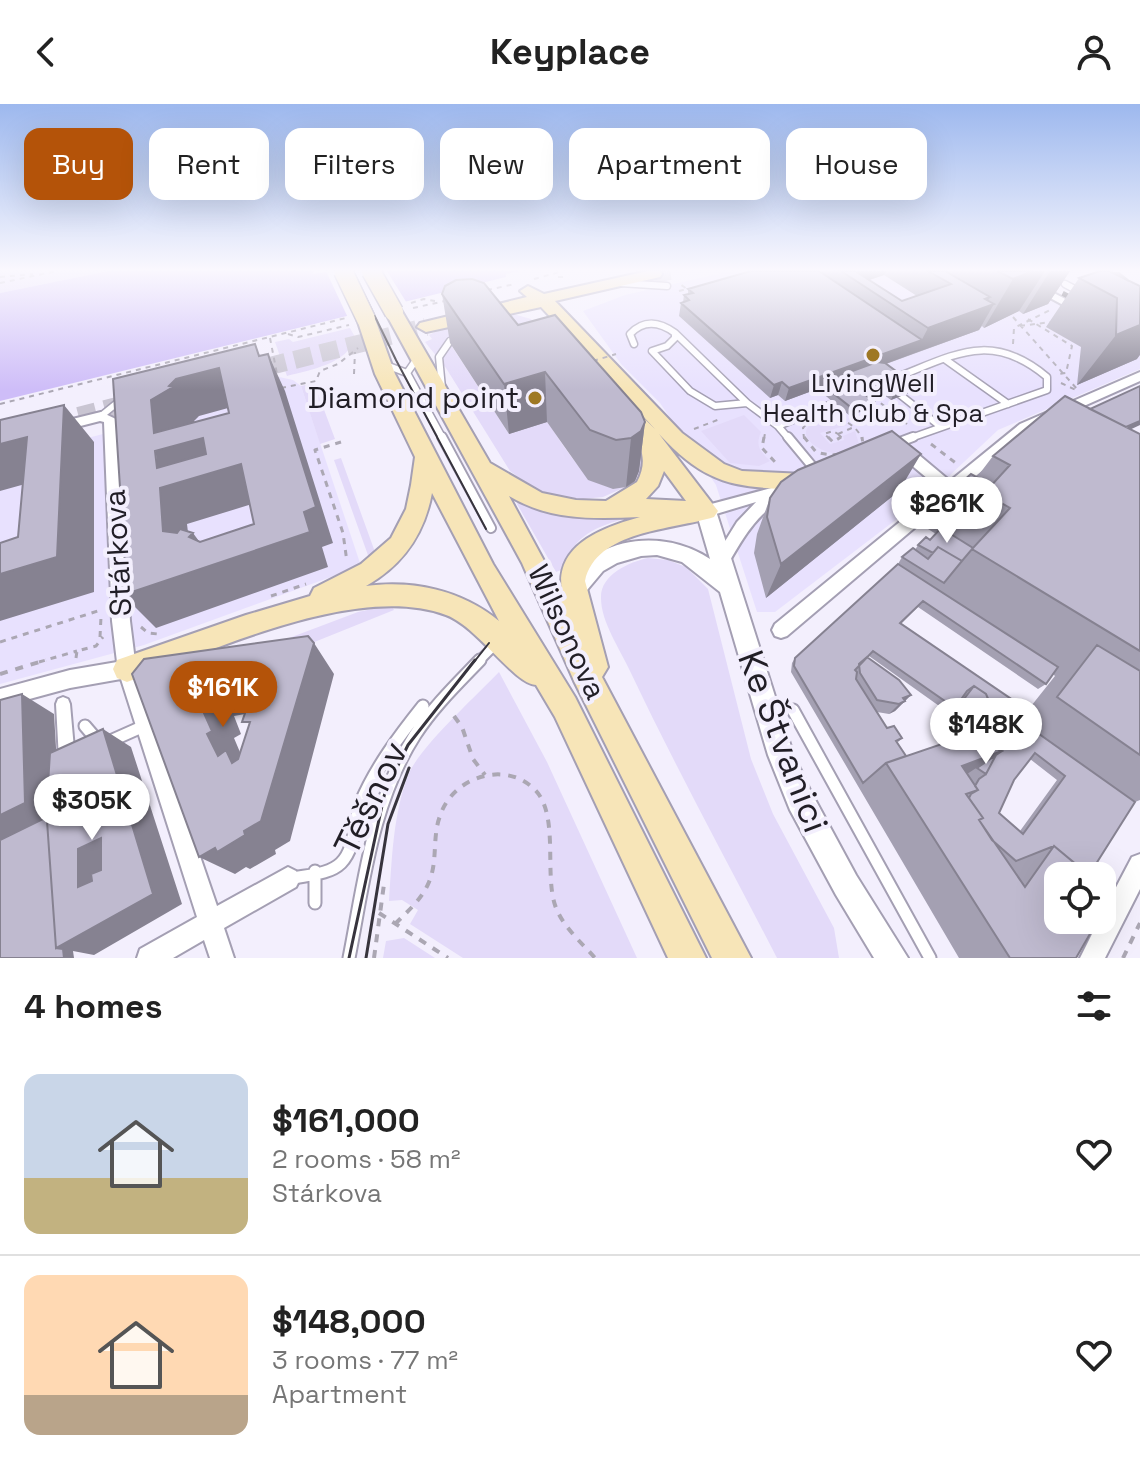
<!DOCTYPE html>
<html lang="en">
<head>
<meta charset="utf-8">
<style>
	:root { --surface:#fff; --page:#f6f6f6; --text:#222; --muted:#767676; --line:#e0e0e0; --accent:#b45309 }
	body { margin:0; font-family:"Space Grotesk",sans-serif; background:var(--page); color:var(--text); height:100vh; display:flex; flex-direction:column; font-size:30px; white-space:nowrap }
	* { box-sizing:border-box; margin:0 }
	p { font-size:26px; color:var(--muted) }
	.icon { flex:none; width:44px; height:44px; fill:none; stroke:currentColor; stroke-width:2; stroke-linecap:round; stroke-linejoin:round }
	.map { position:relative; height:854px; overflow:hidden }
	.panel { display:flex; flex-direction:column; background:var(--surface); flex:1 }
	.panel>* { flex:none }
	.guide { position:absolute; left:24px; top:24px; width:1092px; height:72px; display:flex; gap:16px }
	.controls { position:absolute; left:1044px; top:758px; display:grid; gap:16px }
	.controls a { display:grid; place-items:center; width:72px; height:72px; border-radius:16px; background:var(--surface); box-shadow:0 8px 32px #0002; font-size:40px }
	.price { position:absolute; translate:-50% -68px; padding:0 18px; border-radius:28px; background:#fff; color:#222; font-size:26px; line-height:52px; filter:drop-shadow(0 2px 4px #0008) }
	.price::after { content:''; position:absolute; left:50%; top:48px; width:24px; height:18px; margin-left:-12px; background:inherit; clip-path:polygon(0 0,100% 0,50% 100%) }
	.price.on { background:var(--accent); color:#fff }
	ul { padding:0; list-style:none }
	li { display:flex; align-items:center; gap:24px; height:200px; padding:0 24px }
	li+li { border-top:2px solid var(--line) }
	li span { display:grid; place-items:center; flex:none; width:224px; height:160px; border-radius:16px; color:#555 }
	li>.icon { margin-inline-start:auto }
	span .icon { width:96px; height:96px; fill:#fffc; stroke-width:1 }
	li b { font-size:34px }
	h2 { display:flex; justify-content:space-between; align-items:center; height:96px; padding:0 24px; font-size:34px }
	.tag { padding:0 28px; border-radius:16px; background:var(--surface); box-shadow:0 8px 32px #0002; font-size:28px; line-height:72px }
	.tag.on { background:var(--accent); color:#fff }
	header { display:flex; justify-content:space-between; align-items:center; height:104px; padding:0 24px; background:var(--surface); font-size:36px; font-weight:800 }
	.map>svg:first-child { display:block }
	.built { fill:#e8e1fe }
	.green { fill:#e3daf9 }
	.water { fill:#cebdf8 }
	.pier { fill:#f3effd }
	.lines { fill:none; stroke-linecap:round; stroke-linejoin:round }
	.secondary-tunnel { stroke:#c9c5d2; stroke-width:18; stroke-dasharray:18 9; stroke-linecap:butt }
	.service-far2-casing { stroke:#a49fb3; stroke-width:9 }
	.service-far1-casing { stroke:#a49fb3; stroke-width:12 }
	.service-casing { stroke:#a49fb3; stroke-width:15 }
	.pedestrian-casing { stroke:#a49fb3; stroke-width:4 }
	.minor-casing { stroke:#a49fb3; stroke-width:4 }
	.tertiary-casing { stroke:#a49fb3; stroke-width:4 }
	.secondary-casing { stroke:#a49fb3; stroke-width:4 }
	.path-far2 { stroke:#aba7b3; stroke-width:2; stroke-dasharray:5 5; stroke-linecap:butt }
	.path-far1 { stroke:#aba7b3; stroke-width:3; stroke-dasharray:6 6; stroke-linecap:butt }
	.path { stroke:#aba7b3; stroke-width:4; stroke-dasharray:8 8; stroke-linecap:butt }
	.service-far2 { stroke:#fff; stroke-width:6 }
	.service-far1 { stroke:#fff; stroke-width:8 }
	.service { stroke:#fff; stroke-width:11 }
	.pedestrian { fill:#fff; fill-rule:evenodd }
	.minor { fill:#fff; fill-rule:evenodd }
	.tertiary { fill:#fff; fill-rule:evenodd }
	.secondary { fill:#f7e5b8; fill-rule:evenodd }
	.tram-far1 { stroke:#37343d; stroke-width:2 }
	.tram { stroke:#37343d; stroke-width:3 }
	.rail { stroke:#37343d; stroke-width:5; stroke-dasharray:8 8; stroke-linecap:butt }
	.secondary-bridge-casing { stroke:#a49fb3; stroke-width:21; stroke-linecap:butt }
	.path-bridge { stroke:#aba7b3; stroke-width:2; stroke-dasharray:5 5; stroke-linecap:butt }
	.secondary-bridge { stroke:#f7e5b8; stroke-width:18 }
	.wall { fill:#a4a0b2; fill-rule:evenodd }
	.shaded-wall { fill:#868291 }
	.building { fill:#bfbacf; stroke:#868291; stroke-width:2; fill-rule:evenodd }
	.poi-dot { fill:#9e7824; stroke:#f3effd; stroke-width:3 }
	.labels { text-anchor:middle; stroke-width:8; stroke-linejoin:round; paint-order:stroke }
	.far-poi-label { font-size:26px; fill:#211e26; stroke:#f3effd }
	.poi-label { font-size:30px; fill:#211e26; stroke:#f3effd; text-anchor:end }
	.street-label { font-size:30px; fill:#211e26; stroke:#f3effd }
	.near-street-label { font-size:36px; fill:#211e26; stroke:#f3effd }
</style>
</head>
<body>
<header><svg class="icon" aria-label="back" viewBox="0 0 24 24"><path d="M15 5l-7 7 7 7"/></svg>Keyplace<svg class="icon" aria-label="person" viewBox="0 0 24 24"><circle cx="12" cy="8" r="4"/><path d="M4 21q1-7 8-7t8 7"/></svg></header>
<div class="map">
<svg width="1140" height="854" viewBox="0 0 1140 854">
	<rect width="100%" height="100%" fill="#f3effd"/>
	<path class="built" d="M 731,167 L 1006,167 L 1140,241 L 1140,265 L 998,326 L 931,389 L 775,508 L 757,508 L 716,381 L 660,299 L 621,260 L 583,207 L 625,191 Z
		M 270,271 L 293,276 L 301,282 L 361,462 L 144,541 L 0,580 L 0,357 L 122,325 Z"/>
	<path class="green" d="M 0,167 L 108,167 L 0,189 Z
		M 506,208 L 531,215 L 640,353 L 642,364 L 638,374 L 630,381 L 603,393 L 572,396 L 537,387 L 510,367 L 446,264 L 425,238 L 432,235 L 429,231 L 447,222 L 453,230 L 451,241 L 509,330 L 547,318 C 567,344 591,396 629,381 L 639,367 L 521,271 Z
		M 350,224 L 355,233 C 349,260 309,266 287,272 L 275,238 L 289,235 L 293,238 Z
		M 314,279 L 335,335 L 320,340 L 301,282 Z
		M 744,311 L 761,328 C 755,342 760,347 770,357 L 759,362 L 730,359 L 701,327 Z
		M 824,314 L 848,321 L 820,329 L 830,340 L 844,336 L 843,332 L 855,327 L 859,340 L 837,350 C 813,347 788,325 824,314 Z
		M 341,354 L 375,448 L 369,454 L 334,356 Z
		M 519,395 C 559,419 586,411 630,413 C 593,424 577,429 561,466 L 556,468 L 517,400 Z
		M 648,454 L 668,456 L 686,463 L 708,485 L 751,655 L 773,710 L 834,824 L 839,854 L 777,854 C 728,759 676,664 630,567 C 620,545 601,518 601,494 C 600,471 629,458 648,454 Z
		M 391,501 L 394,506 L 297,545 L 231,556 L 358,508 Z
		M 499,568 L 547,658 L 637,854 L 463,854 L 410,820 L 418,806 L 402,796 L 389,797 C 392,755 393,709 409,669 C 422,641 476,592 499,568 Z
		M 404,834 L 435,854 L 383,854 L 386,837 Z"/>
	<path class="water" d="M 108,167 L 315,167 L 312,170 L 332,167 L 519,167 L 506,170 L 506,173 L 0,297 L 0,189 Z"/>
	<path class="pier" d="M 326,167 L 387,167 L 408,201 L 349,216 Z"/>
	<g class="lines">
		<path class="secondary-tunnel" d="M 654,170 L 670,167
			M 242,269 L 426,223
			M 0,332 L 137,297"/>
		<defs>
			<path id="service-far2" d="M 620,179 L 667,182
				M 1065,180 L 1082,189
				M 675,229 L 747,299 L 715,302 L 690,287 L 652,247 L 667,242 L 675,234 Z
				M 634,240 L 630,230 C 644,215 660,218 675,229
				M 946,256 L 1008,300
				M 386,261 L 407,269 L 418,253
				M 407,269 L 443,335
				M 892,275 C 953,252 990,225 1047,273 L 1047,286 L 908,335
				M 442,284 L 439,253 L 450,237
				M 894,286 L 941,323
				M 747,299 L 778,322 L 789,335
				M 101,312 L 117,299
				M 778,322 L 844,295"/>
			<path id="service-far1" d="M 442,333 L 491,424
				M 788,333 L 817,368
				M 897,339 L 913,333
				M 478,558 L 491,545"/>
			<path id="service" d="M 793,606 L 930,854
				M 85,622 L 97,636
				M 108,638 L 144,622
				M 315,767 L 315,799
				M 289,775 C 305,771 329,771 341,759 C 356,744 353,718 360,700 C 375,664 399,632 423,602
				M 349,854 C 364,778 372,698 415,631 C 433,603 457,580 480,556"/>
			<path id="pedestrian" d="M 63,593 L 68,595 L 70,600 L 75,656 L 73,662 L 67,664 L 61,662 L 59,656 L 56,600 L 58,595 Z
				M 68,667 L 74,669 L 76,675 L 79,720 L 77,726 L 71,728 L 65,726 L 63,720 L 60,675 L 62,669 Z"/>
			<path id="minor" d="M 1000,167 L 1012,167 L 1088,207 L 1078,209 Z
				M 1140,268 L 1140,277 L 1030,326 L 787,532 L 781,534 L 775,532 L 772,526 L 775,520 L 940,385 L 897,349 L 895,345 L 897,341 L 907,341 L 950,377 L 1020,320 Z
				M 101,308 L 118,316 L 130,517 L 136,565 L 217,802 L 288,763 L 296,767 L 300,775 L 296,783 L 224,824 L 234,854 L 210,854 L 204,836 L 173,854 L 137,854 L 140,845 L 197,813 L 121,575 L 70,584 L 0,603 L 0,585 L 70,566 L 117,558 L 112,517 L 104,318 L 100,317 L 57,328 L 50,323 L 52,320 Z
				M 790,379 L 798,385 C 791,393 780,397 771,403 C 752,418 740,439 728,460 L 716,460 L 714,455 L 737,418 L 756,398 L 706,413 L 700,411 L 698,407 L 700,403 Z
				M 1140,750 L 1140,785 L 1105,854 L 1080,854 L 1099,816 L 1102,816 L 1102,810 L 1132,753 Z"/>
			<path id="tertiary" d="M 706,400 L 713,402 L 716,407 L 793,649 L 810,686 L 856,771 L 908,854 L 874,854 L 836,791 L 790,706 L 768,651 L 720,488 L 682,458 L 657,451 L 641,452 L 617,459 L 603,467 L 582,492 L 574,495 L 566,492 L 563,486 C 590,432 663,423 710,455 L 696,407 L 699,402 Z"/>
			<path id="secondary" d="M 648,167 L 660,167 L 662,170 L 660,173 L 555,197 L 682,329 L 724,360 L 742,367 L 804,370 L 812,372 L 815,378 L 812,384 L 804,386 C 736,383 708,383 659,330 L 718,407 L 714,413 C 673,426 596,426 585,477 L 608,563 L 602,573 L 751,854 L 712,854 L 574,577 L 522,459 L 385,208 L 394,203 L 400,204 L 490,359 L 542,389 L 576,396 L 606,397 L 637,378 C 653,348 633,329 614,309 L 611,304 L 614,299 L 628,299 L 655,325 L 541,203 L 426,228 L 417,223 L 420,219 L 527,193 L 520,187 L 528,182 L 544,190 ZM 664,367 L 686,397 L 646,395 L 658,382 ZM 509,392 C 550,417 595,415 640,413 C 601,424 551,442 563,492 Z
				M 366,210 L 375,215 L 395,270 L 493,460 L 575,593 L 706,854 L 668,854 L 555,613 L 536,581 C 514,580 477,522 446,511 C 357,478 213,547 127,578 L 117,574 L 113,565 L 117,556 L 246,511 L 310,492 L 314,484 L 361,460 L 391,434 L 406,405 L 411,381 L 415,353 L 375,270 L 357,215 ZM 432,389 L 499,517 C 461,486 414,476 366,482 C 403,461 424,431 432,389 Z"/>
		</defs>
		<use href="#service-far2" class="service-far2-casing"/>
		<use href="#service-far1" class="service-far1-casing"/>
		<use href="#service" class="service-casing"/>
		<use href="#pedestrian" class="pedestrian-casing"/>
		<use href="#minor" class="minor-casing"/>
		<use href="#tertiary" class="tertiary-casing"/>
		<use href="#secondary" class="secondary-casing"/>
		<path class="path-far2" d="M 0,173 L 33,170
			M 558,173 L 567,173
			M 534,175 L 563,167
			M 0,179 L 57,167
			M 487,186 L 515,180
			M 679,187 L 687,185 L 680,180
			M 411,199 L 424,195 L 435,197
			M 413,204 L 445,197
			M 1013,213 L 1077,285
			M 1028,215 L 1072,242 L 1066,269 L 1058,270
			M 1020,222 L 1051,218
			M 288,230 L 298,233 L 349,221
			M 270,234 L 277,270
			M 1013,240 L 1014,224 L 1050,206
			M 354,270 L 355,248
			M 1061,279 L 1076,286
			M 281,284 L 316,277 L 320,267 L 338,260 L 358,244
			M 873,293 L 907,320
			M 0,300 L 346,214
			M 694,325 L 720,315
			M 838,330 L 842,334 L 839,335
			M 838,330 L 854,323
			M 764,335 L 765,329
			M 804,335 L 803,324 C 819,305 854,313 862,335
			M 830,335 L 824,330 L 833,327 L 838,330"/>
		<path class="path-far1" d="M 764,333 L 762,344 L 775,358
			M 804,333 L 816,348 C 833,353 848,351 863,341 L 862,333
			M 828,333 L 833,338 L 841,333
			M 341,338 L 315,346 L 343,429 L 347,458
			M 931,340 L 957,360
			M 271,492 L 306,480
			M 141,523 L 148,529 L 158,530
			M 100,533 L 101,513
			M 0,538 L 101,506
			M 76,554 L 77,547 L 96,542 L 103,533
			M 39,558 L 77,547"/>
		<path class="path" d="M 0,570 L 46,556
			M 454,612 L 462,623 L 473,655 L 485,671
			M 379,809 L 448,854
			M 395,820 C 408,807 422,795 429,778 C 438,757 432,733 440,712 C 452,674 503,656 533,684 C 560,707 544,768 555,801 C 562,822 581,838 595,854
			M 374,854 L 384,780
			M 1123,854 L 1140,819"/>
		<use href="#service-far2" class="service-far2"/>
		<use href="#service-far1" class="service-far1"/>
		<use href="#service" class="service"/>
		<use href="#pedestrian" class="pedestrian"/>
		<use href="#minor" class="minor"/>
		<use href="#tertiary" class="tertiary"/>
		<use href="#secondary" class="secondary"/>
		<path class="tram-far1" d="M 353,167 L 396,256 L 486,425
			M 474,558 L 489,539"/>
		<path class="tram" d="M 349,854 L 385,688 L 408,641 L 475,556
			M 366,854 L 388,720 L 409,664"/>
		<path class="rail" d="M 1020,167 L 1087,202"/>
		<defs>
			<path id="secondary-bridge" d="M 343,167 L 366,215
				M 371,167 L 394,208"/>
		</defs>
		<use href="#secondary-bridge" class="secondary-bridge-casing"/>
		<path class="path-bridge" d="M 593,257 L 616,250"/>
		<use href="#secondary-bridge" class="secondary-bridge"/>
	</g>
	<path class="wall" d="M 751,167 L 1070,167 L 1048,200 L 1023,210 L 1019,207 L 984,224 L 982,222 L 979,226 L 886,260 L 911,288 L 891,296 L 884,291 L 872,295 L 874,297 L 870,304 L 850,312 L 821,288 L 822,283 L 785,297 L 778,291 L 770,294 L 679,212 L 681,199 L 683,198 L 684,191 L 688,190 L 688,185 ZM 884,171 L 917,192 L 902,197 L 869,176 Z
		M 1109,167 L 1137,255 L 1077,281 L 1081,243 L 1046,223 L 1079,174 Z
		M 442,190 L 518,221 L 645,318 L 639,367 L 635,377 L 626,383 L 613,385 L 588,376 L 547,318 L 509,330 L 450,239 Z
		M 1130,325 L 1140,330 L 1140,696 L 1135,698 L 1089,771 L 1076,854 L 959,854 L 791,568 L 792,559 L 795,554 L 898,460 L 902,453 L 915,446 L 918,441 L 930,436 L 936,430 L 928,425 L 963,377 L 977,373 L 993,352 ZM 918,503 L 1038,585 L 1046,580 L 1053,570 L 1055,572 L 1020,616 L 901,520 ZM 869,552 L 949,609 L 956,628 L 953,637 L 906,652 L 897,639 L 902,634 L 887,624 L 877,608 L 889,610 L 895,607 L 911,591 L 867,553 ZM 997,617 L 1008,624 L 1003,630 ZM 1030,655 L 1057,676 L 1020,727 L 999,709 L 1014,676 Z
		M 899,387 L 766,494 L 754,449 L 757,430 L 770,394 Z"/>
	<path class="shaded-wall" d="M 844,167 L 886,167 L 884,171 L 860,179 Z
		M 1032,167 L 1045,167 L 1019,207 L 984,224 L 1013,175 Z
		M 1050,167 L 1070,167 L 1048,200 L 1023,210 Z
		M 990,193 L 984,204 L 994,200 L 979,226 L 915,249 L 928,224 Z
		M 1140,221 L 1140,251 L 1137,255 L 1077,281 L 1116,231 Z
		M 922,236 L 915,249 L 785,297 L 789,284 Z
		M 268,250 L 285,287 L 333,439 L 322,443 L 328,463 L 156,524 L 123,491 L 193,429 L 215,459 L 304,408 Z
		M 219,264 L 239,301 L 199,312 L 194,317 L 203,334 L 241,360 L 262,397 L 187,420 L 192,462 L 163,427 L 151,296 L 169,282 L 176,275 Z
		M 545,268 L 547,318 L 509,330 L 504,280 Z
		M 782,278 L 778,291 L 770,294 L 774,281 Z
		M 915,281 L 911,288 L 891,296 L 894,289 Z
		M 887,284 L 884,291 L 864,298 L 867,292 Z
		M 874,297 L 870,304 L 850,312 L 853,305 Z
		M 64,301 L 94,338 L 94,488 L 0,517 L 0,470 L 57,453 Z
		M 1140,317 L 1140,321 L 1106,337 L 1112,330 Z
		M 645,318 L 639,367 L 635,377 L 626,383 L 631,334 Z
		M 27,333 L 61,370 L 0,387 L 0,340 Z
		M 921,350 L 899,387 L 766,494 L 781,460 Z
		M 314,539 L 334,570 L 290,737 L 275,746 L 276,750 L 250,765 L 246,763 L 235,770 L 199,753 L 244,727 Z
		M 257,574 L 283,603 L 234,612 L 241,630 L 234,634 L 242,653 L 249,676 L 218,652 L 207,630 L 203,607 L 204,584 Z
		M 22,590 L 54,610 L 58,677 L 65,674 L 82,696 L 58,685 L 72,835 L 153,790 L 103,625 L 131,643 L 182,800 L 94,851 L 73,847 L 74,854 L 64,854 L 56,844 L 0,741 L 0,711 Z
		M 911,591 L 895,607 L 889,610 L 899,600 L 903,594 Z
		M 1002,647 L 964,672 L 962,662 Z
		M 101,734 L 113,794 L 78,783 L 78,745 Z"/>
	<path class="building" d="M 751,167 L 819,167 L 922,236 L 789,284 L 782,278 L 774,281 L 681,199 L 689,196 L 684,191 L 693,189 L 688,185 Z
		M 841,167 L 855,167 L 902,197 L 951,180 L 928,167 L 945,167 L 990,193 L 985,195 L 994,200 L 928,224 Z
		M 997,167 L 1032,167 L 1013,175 Z
		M 1100,167 L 1109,167 L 1140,182 L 1140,221 L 1116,231 L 1117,194 L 1079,174 Z
		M 1114,169 L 1119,169 L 1129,177 Z
		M 472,175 L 484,179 L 518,221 L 555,211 L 641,308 L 645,318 L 641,327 L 631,334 L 616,336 L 590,326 L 545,268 L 504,280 L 442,190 L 445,182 L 456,176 Z
		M 255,240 L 259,252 L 268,250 L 316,403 L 304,408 L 310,428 L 123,491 L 121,463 L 125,461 L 113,275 ZM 219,264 L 229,309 L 154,329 L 151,296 L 173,283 L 169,282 L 176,275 ZM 203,334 L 206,350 L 157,364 L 155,347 ZM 241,360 L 254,420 L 200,438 L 189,433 L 193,429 L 180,425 L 177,429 L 163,427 L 160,384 Z
		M 877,258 L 885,259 L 915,281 L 894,289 L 887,284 L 867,292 L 874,297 L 853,305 L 824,282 L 825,277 Z
		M 1140,282 L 1140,317 L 1126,323 L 1090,305 Z
		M 1065,292 L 1140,330 L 1140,547 L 972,445 L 1010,404 L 963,377 L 971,370 L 986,378 L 984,381 L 989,384 L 1010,361 L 993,352 Z
		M 64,301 L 57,453 L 0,470 L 0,439 L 18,433 L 27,333 L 0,340 L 0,316 Z
		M 892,327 L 921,350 L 781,460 L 767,413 L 770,394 L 781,378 L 798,366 Z
		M 941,424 L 973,444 L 962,457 L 938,443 L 933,449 L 918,441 L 926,433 L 930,436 Z
		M 938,443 L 962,457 L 944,479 L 902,453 L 913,444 L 928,455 Z
		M 898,460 L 1058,563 L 1046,580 L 923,497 L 900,519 L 1026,605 L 1018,615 L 1135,698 L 1089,771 L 1054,742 L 1016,757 L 992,736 L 979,716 L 983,714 L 969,694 L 971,690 L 978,686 L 975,682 L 979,675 L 986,670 L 996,651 L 1002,647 L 999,646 L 1005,634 L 1004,632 L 1015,619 L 991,603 L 986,590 L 974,582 L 967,587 L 955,604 L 873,547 L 855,566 L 857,568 L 856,575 L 887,624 L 894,622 L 902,634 L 896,637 L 906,652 L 886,659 L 863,679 L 794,562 L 795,554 ZM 1035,649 L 1065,672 L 1023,730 L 999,709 L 1014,676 Z
		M 308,532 L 314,539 L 261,717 L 244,727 L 245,731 L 217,748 L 215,744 L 199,753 L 132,570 L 144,555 ZM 257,574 L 242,618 L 250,618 L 238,655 L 232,659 L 226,646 L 218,652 L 207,630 L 212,627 L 203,607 L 211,602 L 204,584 Z
		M 1097,541 L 1140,567 L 1140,651 L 1057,593 Z
		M 867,553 L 899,576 L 911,591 L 903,594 L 905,597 L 899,600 L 877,596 L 860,569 L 859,560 Z
		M 974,582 L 986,590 L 1005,634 L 999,646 L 974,629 L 962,633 L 969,619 L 961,599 Z
		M 22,590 L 25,699 L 0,711 L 0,596 Z
		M 103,625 L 153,790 L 56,844 L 47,717 L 72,705 L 65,674 L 48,680 L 50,649 ZM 101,734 L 101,766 L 91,770 L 92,777 L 78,783 L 78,745 Z
		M 974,629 L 1002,647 L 962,662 L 978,686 L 966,690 L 983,714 L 979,716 L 1025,783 L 1054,742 L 1090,772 L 1058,772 L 1058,816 L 1098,816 L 1076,854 L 1010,854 L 886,659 Z
		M 996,651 L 986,670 L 977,664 Z
		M 51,711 L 52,715 L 47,717 L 56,844 L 63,845 L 64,854 L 0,854 L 0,736 Z
		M 1102,782 L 1113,791 L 1102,810 Z"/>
	<linearGradient id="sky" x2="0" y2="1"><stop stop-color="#9db8ee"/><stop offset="0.58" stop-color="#faf8fe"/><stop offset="1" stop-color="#faf8fe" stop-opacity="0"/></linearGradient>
	<rect width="1140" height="286" fill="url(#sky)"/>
	<g class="poi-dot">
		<circle cx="873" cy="251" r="8"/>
		<circle cx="535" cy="294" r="8"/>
	</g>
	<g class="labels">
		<g class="far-poi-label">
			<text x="873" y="288">LivingWell<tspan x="873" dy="30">Health Club &amp; Spa</tspan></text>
		</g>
		<g class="poi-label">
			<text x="519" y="304">Diamond point</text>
		</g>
		<g class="street-label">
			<text transform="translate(118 449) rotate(-93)" y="10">Stárkova</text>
			<text transform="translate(567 528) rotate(65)" y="10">Wilsonova</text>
		</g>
		<g class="near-street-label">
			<text transform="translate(784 637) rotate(69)" y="13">Ke Štvanici</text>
			<text transform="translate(370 694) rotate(-64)" y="13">Těšnov</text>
		</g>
	</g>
</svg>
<div class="controls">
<a><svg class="icon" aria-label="locate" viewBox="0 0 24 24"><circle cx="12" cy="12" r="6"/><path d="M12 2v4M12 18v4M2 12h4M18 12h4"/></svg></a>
</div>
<b class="price" style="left:947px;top:441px">$261K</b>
<b class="price on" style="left:223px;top:625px">$161K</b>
<b class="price" style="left:986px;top:662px">$148K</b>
<b class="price" style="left:92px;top:738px">$305K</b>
<div class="guide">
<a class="tag on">Buy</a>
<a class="tag">Rent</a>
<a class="tag">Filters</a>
<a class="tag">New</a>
<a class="tag">Apartment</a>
<a class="tag">House</a>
</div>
</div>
<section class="panel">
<h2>4 homes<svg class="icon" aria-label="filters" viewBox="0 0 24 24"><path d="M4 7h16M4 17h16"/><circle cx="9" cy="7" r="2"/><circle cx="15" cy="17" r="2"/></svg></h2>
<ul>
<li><span style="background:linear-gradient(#c9d6e8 65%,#c2b280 0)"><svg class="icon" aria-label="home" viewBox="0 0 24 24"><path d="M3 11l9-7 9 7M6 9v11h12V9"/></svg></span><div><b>$161,000</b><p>2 rooms · 58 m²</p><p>Stárkova</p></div><svg class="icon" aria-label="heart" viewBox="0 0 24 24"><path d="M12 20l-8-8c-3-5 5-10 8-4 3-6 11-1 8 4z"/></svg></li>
<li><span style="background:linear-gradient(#ffd9b3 75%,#b9a48a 0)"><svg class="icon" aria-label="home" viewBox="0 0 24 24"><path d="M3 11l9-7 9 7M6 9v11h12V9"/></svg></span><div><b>$148,000</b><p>3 rooms · 77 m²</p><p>Apartment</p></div><svg class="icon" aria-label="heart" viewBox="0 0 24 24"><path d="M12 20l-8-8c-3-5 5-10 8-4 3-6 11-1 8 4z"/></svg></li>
</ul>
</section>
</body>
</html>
